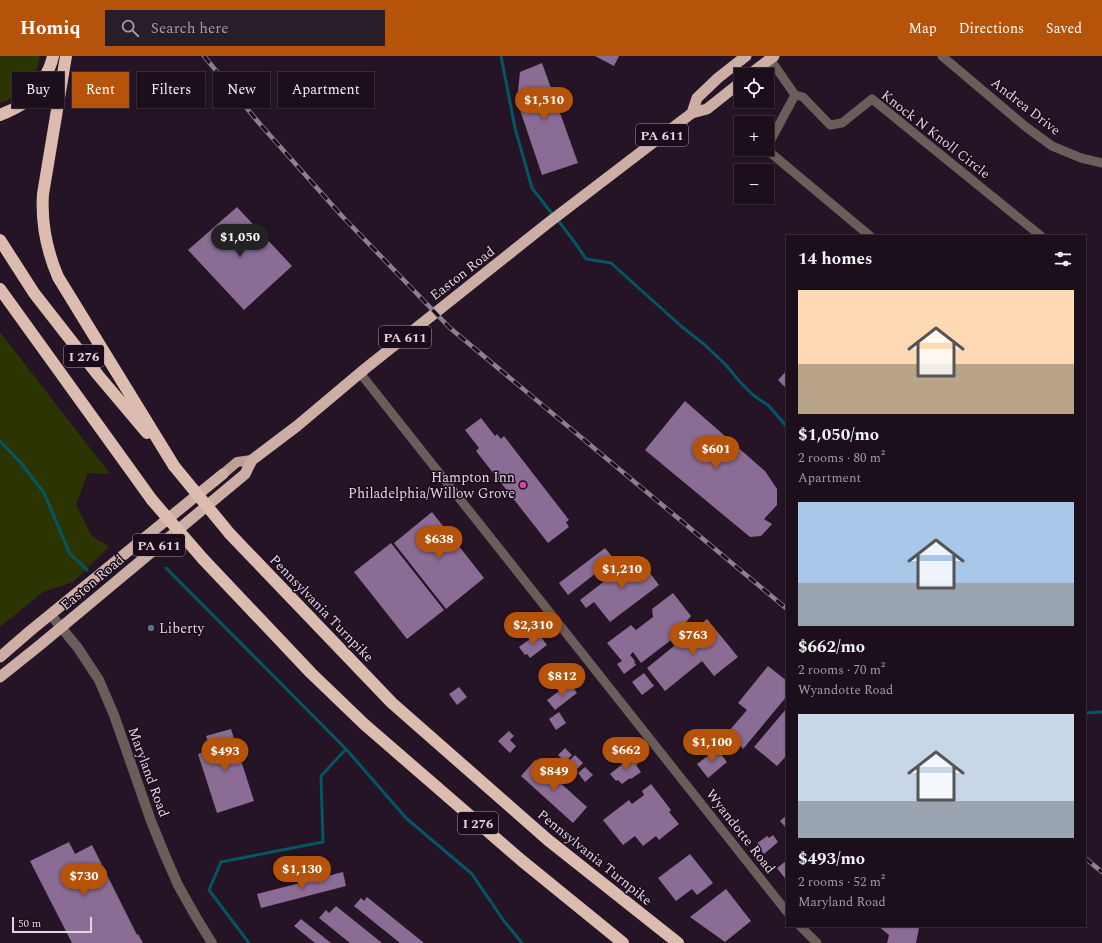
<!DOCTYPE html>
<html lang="en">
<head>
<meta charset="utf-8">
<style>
	:root { --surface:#1c0f1c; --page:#291d29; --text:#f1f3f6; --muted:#a09ca3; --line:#3a2f3b; --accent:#b45309 }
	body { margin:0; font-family:Spectral,serif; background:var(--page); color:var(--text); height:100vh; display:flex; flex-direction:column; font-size:15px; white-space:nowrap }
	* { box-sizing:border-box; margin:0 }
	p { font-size:13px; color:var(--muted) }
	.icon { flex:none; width:22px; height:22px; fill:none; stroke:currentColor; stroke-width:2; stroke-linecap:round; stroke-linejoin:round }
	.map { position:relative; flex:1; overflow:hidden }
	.details { position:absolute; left:786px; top:179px; width:300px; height:692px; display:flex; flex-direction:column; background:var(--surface); border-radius:0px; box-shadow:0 1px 3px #0004,0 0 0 1px var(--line) }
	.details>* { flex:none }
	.hud { position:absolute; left:12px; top:16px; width:380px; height:36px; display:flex; gap:8px }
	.fabs { position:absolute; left:734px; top:12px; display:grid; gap:8px }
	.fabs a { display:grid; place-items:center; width:40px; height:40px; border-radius:0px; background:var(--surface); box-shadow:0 1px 3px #0004,0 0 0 1px var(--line); font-size:20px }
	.scale { position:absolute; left:12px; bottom:10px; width:80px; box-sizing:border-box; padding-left:4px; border:2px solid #e1d5e1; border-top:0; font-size:11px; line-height:14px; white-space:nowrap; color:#e1d5e1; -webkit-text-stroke:3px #1b0b1c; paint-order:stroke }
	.price { position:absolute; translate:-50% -34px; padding:0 9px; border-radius:14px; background:var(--accent); color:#fff; font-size:13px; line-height:26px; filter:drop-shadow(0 1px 2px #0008) }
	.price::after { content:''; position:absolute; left:50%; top:24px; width:12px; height:9px; margin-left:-6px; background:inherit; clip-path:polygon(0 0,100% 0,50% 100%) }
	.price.current { background:#222; color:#fff }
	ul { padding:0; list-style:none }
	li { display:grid; align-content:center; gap:8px; height:212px; padding:0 12px }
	li span { display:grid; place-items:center; height:124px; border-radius:0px; color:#555 }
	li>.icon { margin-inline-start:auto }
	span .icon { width:72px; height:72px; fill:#fffc; stroke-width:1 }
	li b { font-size:17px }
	h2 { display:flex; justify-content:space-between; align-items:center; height:48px; padding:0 12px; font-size:17px }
	.tag { padding:0 14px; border-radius:0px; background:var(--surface); box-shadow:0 1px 3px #0004,0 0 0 1px var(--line); font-size:14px; line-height:36px }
	.tag.current { background:var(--accent); color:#fff }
	header { display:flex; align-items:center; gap:24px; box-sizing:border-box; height:56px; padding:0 20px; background:var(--accent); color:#fff }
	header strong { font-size:19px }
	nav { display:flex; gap:22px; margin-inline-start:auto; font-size:14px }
	.search { width:280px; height:36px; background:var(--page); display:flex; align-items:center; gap:10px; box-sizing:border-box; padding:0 14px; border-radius:0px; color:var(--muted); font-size:15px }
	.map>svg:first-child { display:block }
	.green { fill:#2c3502 }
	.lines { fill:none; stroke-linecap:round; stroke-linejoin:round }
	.stream { stroke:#035664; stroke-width:3 }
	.building { fill:#8b6c95 }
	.minor { stroke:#6b5d59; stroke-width:9 }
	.tertiary { stroke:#6b5d59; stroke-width:10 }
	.primary { stroke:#bda197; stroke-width:10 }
	.trunk { stroke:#cdaea4; stroke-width:11 }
	.motorway { stroke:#ddbcb0; stroke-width:12 }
	.rail-casing { stroke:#8d7f8e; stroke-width:4.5 }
	.rail { stroke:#1b0b1c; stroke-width:3; stroke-dasharray:9; stroke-linecap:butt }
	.motorway-bridge { stroke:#ddbcb0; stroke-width:12 }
	.hotel-dot { fill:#d1479c; stroke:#1b0b1c; stroke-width:1.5 }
	.service-dot { fill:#5c6f8a; stroke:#1b0b1c; stroke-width:1.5 }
	.labels { text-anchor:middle; stroke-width:3; stroke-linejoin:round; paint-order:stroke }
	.shield { fill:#1b0b1c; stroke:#a698a6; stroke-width:1 }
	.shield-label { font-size:13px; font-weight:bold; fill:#e1d5e1 }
	.street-label { font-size:14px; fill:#e1d5e1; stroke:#1b0b1c }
	.poi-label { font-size:14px; fill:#e1d5e1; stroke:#1b0b1c; text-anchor:end }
</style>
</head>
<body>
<header>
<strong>Homiq</strong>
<div class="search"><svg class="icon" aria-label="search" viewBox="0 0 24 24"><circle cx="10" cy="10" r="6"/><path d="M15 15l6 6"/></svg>Search here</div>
<nav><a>Map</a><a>Directions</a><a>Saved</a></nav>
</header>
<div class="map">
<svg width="1102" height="887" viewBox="0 0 1102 887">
	<rect width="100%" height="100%" fill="#251426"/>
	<path class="green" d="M 0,0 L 40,0 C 37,22 22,41 0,47 Z
		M 0,276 L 110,418 L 88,417 L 76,448 L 91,479 L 109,491 L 73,526 L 43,536 L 0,571 Z"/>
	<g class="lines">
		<path class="stream" d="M 501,0 L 515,72 L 532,132 L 553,159
			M 557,163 L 576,188 L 586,203 L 611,207 L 681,270 L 705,289 L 725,308 L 740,326 L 753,339 L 769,350 L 787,371
			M 0,385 L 21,407 L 44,437 L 70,498 L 87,514
			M 166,512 L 346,693 L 406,762 L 472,818 L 504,865 L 522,887
			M 1085,657 L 1102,656
			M 249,887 L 209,834 L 221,806 L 323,786 L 321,720 L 346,693"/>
	</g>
	<path class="building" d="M 595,0 L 619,0 L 614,10 Z
		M 542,7 L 578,107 L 542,119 L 517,45 L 520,16 Z
		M 237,151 L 292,210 L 244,254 L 188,194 Z
		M 787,314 L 787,333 L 778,324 Z
		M 685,345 L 765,415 L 777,433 L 777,449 L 764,463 L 772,468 L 761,480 L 750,481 L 645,394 Z
		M 481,362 L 495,380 L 497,378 L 501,383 L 504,380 L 569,464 L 566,466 L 569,471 L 548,487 L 476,395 L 479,392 L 465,374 Z
		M 432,456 L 484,522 L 446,553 L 394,487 Z
		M 391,487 L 444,554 L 407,583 L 354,516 Z
		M 605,492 L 614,503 L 568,539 L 559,527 Z
		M 637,500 L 659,529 L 610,566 L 594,546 L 586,552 L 580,544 Z
		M 673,537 L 691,560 L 671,584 L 641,607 L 633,596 L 630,599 L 635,605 L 634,606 L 636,609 L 624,618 L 617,608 L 622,605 L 607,587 L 631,569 L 636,574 L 653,561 L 652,553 Z
		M 707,563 L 738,601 L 714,620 L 702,605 L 665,635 L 647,612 Z
		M 538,577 L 547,589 L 530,602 L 527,598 L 525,599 L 519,591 Z
		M 768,610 L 787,625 L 787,640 L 743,693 L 729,675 L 747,654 L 738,647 Z
		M 644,617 L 654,630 L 642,639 L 632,626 Z
		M 570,627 L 577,637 L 555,654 L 547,644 Z
		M 459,631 L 467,641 L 457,649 L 449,638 Z
		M 787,652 L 787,699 L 777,710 L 754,691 Z
		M 559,656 L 566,667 L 556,674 L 549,663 Z
		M 231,673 L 254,745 L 217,757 L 198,698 L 211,694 L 206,680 Z
		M 509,675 L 514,680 L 510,684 L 516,690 L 510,697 L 498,685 Z
		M 565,692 L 572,699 L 565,706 L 558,699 Z
		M 717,693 L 727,706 L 708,722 L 697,708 Z
		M 575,699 L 583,707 L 575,715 L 567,707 Z
		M 633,701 L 638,708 L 636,709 L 641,716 L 631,723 L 630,722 L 622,728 L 618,724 L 616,725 L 610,718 L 630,702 L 631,703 Z
		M 535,704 L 587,751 L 573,767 L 521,720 Z
		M 585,711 L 593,719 L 585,726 L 578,717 Z
		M 651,728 L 671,754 L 669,756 L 679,768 L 659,784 L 656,780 L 643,790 L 635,780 L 623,789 L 603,764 L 629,744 L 632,748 L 644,739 L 642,735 Z
		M 787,759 L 787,773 L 780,765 Z
		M 773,779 L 778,786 L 764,798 L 756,788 L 767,780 L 769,782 Z
		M 69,786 L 75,798 L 92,789 L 137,879 L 138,878 L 143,887 L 72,887 L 30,805 Z
		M 690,798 L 713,827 L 697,839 L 692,833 L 676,845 L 658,822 Z
		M 786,805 L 787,807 L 787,825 L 777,812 Z
		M 343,816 L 346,830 L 261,852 L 257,838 Z
		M 726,833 L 751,865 L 725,886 L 690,861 Z
		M 367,841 L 424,887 L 400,887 L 354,850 L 361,842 L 364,845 Z
		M 336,850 L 382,887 L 350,887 L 319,862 L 326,854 L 329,857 Z
		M 301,863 L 331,887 L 315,887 L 294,870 Z
		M 878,870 L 903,870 L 919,872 L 916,887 L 887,887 L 889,879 Z"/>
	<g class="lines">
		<path class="minor" d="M 942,0 L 1026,71 L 1052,90 L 1081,102 L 1102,107
			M 770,3 L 795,39 L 803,41 L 830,69 L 842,67 L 872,43 L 1041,180
			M 767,91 L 795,39
			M 766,93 L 870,180
			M 360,317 L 787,856
			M 800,870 L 817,887"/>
		<path class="tertiary" d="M 51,559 L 78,592 L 99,624 L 114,659 L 151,765 L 164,797 L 178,829 L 196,861 L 212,887"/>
		<path class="primary" d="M 223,418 L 237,406 L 252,404"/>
		<path class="trunk" d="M 749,19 L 774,0
			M 692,57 L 697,42 L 718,22 L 746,0
			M 0,601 L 30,575 L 223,418
			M 0,621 L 40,589 L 245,418 L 252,404 L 297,370 L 366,312 L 548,167 L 692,57 L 707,53 L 741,26"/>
		<path class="motorway" d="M 66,0 L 43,138 C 41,167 47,195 58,221 L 174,410
			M 0,59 C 9,55 18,52 25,46 C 37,37 50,15 53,0
			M 0,184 L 34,237 L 98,319 L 147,377
			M 0,233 L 152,444
			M 230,478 L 392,647 L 548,784 L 678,887
			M 203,503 L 311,617 L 364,668 L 521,804 L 623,887"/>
		<defs>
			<path id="rail" d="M 204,0 L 259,67 L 341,159 L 450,272 L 787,553
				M 1085,802 L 1102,816"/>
		</defs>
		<use href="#rail" class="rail-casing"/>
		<use href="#rail" class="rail"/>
		<path class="motorway-bridge" d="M 174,410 L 230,478
			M 152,444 L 203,503"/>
	</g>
	<circle class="hotel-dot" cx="523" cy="429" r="4"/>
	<circle class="service-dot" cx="151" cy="572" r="4"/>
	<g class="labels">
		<g class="shield">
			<rect x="636" y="68" width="52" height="22" rx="3"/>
			<rect x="379" y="270" width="52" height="22" rx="3"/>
			<rect x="64" y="289" width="40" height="22" rx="3"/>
			<rect x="133" y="478" width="52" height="22" rx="3"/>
			<rect x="458" y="756" width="40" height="22" rx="3"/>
		</g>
		<g class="shield-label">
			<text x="662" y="84">PA 611</text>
			<text x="405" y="286">PA 611</text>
			<text x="84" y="305">I 276</text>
			<text x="159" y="494">PA 611</text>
			<text x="478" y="772">I 276</text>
		</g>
		<g class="street-label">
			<text transform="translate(1026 50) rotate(38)" y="5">Andrea Drive</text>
			<text transform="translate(936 78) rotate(38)" y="5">Knock N Knoll Circle</text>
			<text transform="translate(462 217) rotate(-38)" y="5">Easton Road</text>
			<text transform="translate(92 526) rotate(-40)" y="5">Easton Road</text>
			<text transform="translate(322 552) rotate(46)" y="5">Pennsylvania Turnpike</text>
			<text transform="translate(149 716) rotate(70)" y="5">Maryland Road</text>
			<text transform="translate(741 775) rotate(52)" y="5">Wyandotte Road</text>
			<text transform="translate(595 801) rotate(39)" y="5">Pennsylvania Turnpike</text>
		</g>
		<g class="poi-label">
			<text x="515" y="426">Hampton Inn<tspan x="515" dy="16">Philadelphia/Willow Grove</tspan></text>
			<text x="159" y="577" text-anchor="start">Liberty</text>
		</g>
	</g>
</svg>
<div class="fabs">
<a><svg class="icon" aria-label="locate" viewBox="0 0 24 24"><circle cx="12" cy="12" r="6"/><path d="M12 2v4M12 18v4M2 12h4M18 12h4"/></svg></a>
<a>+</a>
<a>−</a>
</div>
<div class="scale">50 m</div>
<b class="price" style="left:544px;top:65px">$1,510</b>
<b class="price current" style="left:240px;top:202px">$1,050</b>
<b class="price" style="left:716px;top:414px">$601</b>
<b class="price" style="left:439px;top:504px">$638</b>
<b class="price" style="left:622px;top:534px">$1,210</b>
<b class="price" style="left:533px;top:590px">$2,310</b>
<b class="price" style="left:693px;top:600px">$763</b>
<b class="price" style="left:562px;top:641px">$812</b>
<b class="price" style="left:712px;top:707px">$1,100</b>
<b class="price" style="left:626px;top:715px">$662</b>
<b class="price" style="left:225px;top:716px">$493</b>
<b class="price" style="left:554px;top:736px">$849</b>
<b class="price" style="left:302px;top:834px">$1,130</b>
<b class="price" style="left:84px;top:841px">$730</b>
<div class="hud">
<a class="tag">Buy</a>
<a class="tag current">Rent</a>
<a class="tag">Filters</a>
<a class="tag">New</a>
<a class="tag">Apartment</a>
</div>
<section class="details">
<h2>14 homes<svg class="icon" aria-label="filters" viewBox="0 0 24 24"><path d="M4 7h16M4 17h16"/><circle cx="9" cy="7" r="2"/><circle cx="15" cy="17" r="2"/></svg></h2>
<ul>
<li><span style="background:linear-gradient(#ffd9b3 60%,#b9a48a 0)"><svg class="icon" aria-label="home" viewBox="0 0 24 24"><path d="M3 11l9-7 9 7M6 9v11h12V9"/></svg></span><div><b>$1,050/mo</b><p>2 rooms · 80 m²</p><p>Apartment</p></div></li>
<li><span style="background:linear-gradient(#a9c7e8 65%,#9aa5b1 0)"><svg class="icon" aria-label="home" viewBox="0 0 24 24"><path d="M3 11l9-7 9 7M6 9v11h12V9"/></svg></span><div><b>$662/mo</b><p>2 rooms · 70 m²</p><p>Wyandotte Road</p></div></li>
<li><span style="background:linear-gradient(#c9d6e8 70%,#9aa5b1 0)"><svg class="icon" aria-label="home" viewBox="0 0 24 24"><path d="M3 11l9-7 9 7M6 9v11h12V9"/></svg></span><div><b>$493/mo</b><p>2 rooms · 52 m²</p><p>Maryland Road</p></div></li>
</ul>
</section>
</div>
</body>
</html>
